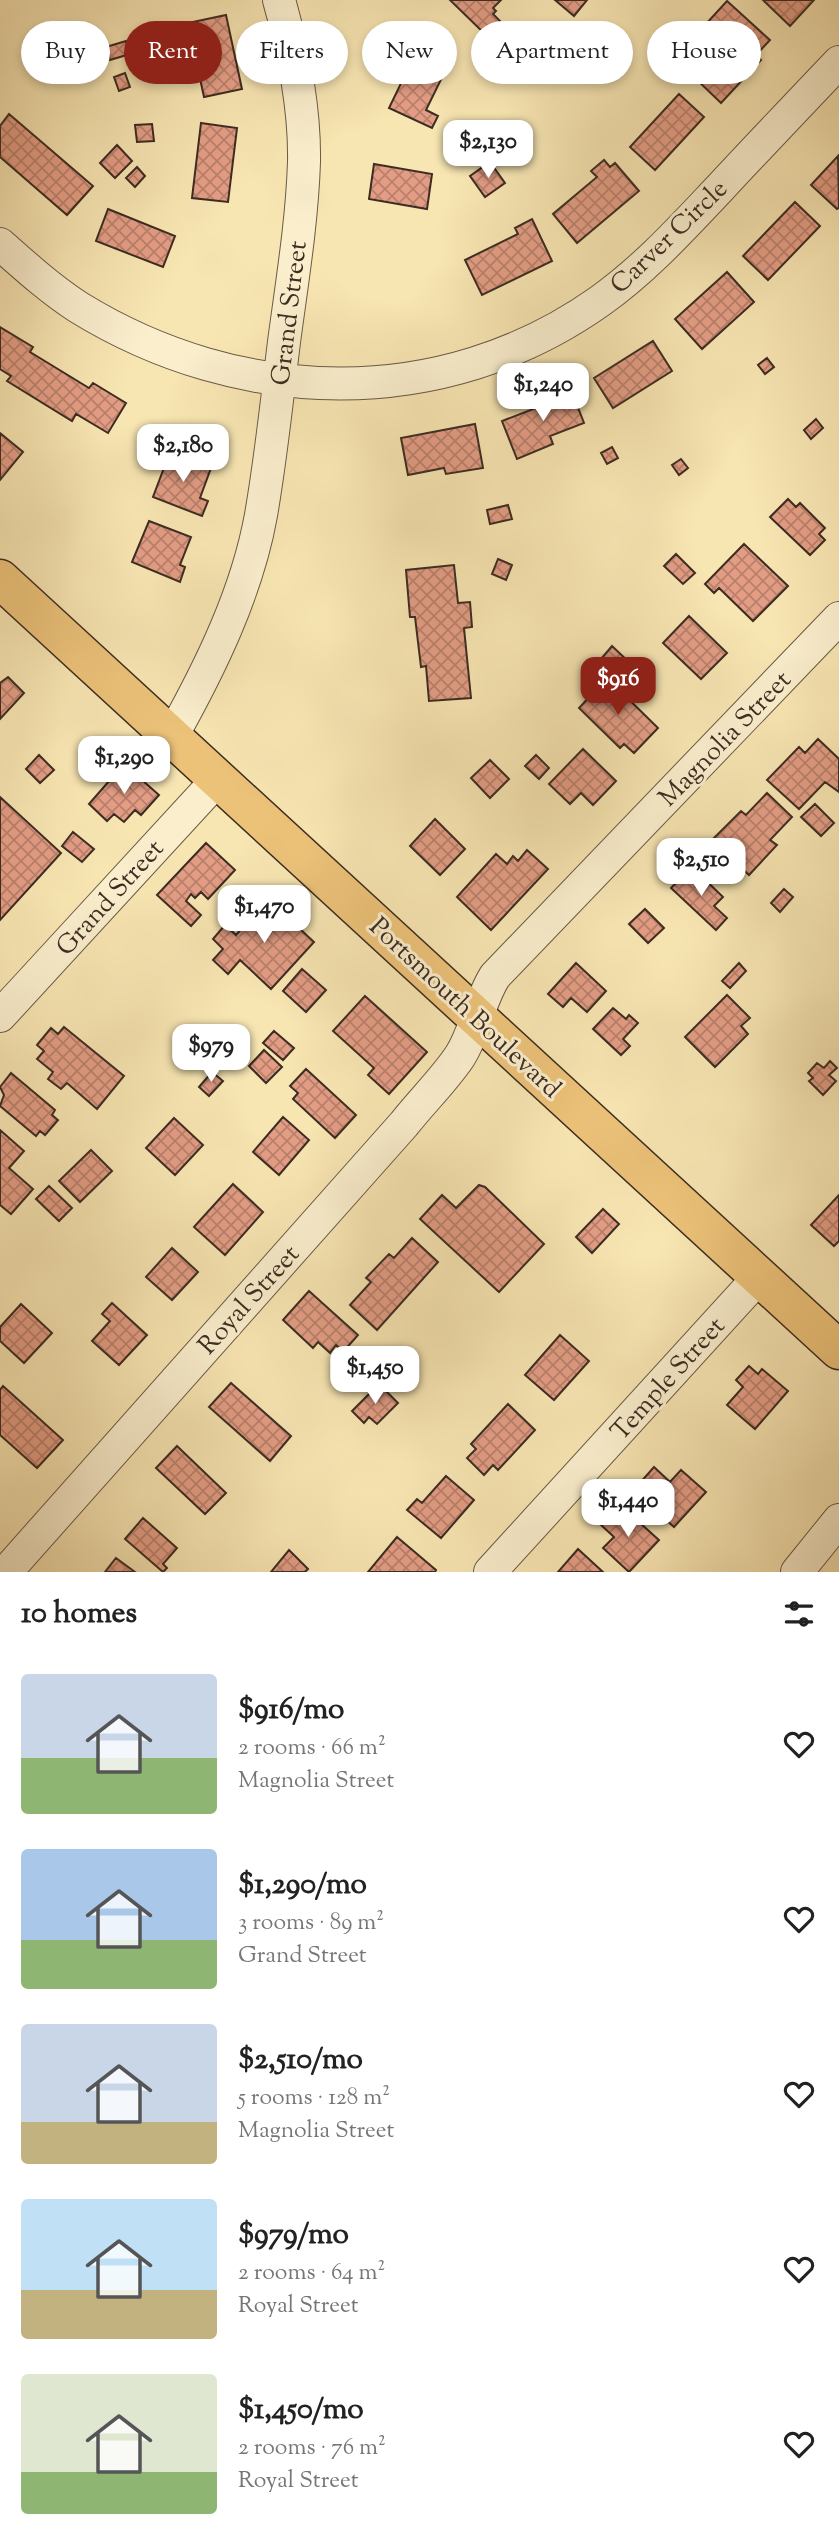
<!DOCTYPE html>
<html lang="en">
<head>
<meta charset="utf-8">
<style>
	:root { --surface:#fff; --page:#f6f6f6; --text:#222; --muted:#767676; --accent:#8f2418 }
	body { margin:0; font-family:"Sorts Mill Goudy",serif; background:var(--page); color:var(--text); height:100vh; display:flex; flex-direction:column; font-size:26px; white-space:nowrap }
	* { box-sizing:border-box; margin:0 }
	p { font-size:23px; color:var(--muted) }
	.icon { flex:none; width:38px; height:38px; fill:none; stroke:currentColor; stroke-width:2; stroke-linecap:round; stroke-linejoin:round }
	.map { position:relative; height:1572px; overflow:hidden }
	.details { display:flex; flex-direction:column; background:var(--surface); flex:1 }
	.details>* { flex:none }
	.guide { position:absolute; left:21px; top:21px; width:798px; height:63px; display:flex; gap:14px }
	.price { position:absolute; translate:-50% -60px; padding:0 16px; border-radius:14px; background:#fff; color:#222; font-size:23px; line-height:46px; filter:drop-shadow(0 2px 4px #0008) }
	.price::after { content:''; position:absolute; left:50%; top:42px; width:21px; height:16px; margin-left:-10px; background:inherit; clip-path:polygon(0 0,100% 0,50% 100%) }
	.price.selected { background:var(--accent); color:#fff }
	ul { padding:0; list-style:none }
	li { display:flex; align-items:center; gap:21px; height:175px; padding:0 21px }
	li span { display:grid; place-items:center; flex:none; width:196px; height:140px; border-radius:7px; color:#555 }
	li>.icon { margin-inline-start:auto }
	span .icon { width:84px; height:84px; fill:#fffc; stroke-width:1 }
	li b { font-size:30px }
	h2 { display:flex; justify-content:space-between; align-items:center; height:84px; padding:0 21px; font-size:30px }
	.chip { padding:0 24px; border-radius:32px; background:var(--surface); box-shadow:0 4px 10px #0003; font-size:24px; line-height:63px }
	.chip.selected { background:var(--accent); color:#fff }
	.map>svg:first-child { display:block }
	.building { fill:url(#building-cross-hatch); stroke:#3c2c22; stroke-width:2 }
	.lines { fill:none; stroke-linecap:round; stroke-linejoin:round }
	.minor-casing { stroke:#6b5a46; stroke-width:34 }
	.major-casing { stroke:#3c2c22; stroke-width:41 }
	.minor { stroke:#faeecd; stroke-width:32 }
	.major { stroke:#ecc279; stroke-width:38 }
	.labels { text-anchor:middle; stroke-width:6; stroke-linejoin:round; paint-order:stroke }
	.street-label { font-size:26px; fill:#3c2c22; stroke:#faeecd }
</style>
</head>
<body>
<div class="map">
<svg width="839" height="1572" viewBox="0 0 839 1572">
	<defs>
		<pattern id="building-cross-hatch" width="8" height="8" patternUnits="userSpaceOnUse" patternTransform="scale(1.75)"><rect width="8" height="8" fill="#e39d84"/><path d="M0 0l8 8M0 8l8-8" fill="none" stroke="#b9806c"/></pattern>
	</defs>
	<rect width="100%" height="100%" fill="#f7e5b2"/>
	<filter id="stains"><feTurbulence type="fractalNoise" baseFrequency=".00286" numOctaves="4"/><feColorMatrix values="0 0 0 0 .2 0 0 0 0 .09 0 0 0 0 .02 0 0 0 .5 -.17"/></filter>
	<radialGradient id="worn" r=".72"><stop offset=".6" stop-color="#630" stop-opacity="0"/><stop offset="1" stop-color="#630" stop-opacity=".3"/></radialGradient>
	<path class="building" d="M 450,0 L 501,0 L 493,8 L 496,11 L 493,14 L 502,23 L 488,37 Z
		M 555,0 L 587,0 L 574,16 Z
		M 763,0 L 814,0 L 790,26 Z
		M 727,1 L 770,40 L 756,55 L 761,60 L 721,103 L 693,76 L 708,59 L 698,49 L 714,31 L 706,24 Z
		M 226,15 L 242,89 L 204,97 L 188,23 Z
		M 545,38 L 557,50 L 539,69 L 527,57 Z
		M 126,41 L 130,54 L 110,60 L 106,47 Z
		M 421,42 L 452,57 L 426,110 L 438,116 L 432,128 L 389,108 Z
		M 125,73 L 130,87 L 119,91 L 114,77 Z
		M 679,94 L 704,117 L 655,170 L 630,147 Z
		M 9,114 L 93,186 L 67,215 L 0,157 L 0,126 Z
		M 201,123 L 237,128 L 228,202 L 192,198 Z
		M 152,124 L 154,141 L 137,142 L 135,125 Z
		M 117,145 L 132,161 L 115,178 L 100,163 Z
		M 838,156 L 839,208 L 837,209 L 811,185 Z
		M 604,160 L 610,167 L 615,163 L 639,191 L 577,243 L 553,214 L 597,177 L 591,171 Z
		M 490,162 L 505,183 L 485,197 L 470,176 Z
		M 374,164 L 432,174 L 427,209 L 369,199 Z
		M 137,167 L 145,176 L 135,187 L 126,178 Z
		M 795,202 L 820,226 L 768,280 L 743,256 Z
		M 108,209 L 175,236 L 163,267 L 96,241 Z
		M 532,219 L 552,261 L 482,295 L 465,260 L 518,234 L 515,228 Z
		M 727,272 L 754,302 L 702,349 L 675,319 Z
		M 0,327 L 33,347 L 30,352 L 89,388 L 93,383 L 126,403 L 108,433 L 76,414 L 72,421 L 7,381 L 11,376 L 0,369 Z
		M 653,341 L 672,371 L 613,408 L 594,378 Z
		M 767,358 L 774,367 L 765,374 L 758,365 Z
		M 570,387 L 584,423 L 550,436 L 553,444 L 517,459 L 502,421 L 536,408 L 534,401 Z
		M 816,419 L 823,428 L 811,439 L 804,430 Z
		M 475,424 L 483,468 L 446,474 L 444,468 L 408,475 L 401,438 Z
		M 0,433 L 23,452 L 0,480 Z
		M 612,447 L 618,458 L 607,464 L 601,453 Z
		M 170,452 L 211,468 L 200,498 L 208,501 L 202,516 L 153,497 Z
		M 681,459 L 688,468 L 679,475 L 672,465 Z
		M 788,499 L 796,507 L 800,503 L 825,528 L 819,534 L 825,540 L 810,555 L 770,517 Z
		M 508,505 L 512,519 L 490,524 L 487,510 Z
		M 149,521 L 191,537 L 180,565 L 185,567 L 180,582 L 132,562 Z
		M 744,544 L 788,586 L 753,621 L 719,588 L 714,593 L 705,584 Z
		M 676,554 L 695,573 L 683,584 L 664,566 Z
		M 498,559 L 512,565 L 506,580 L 492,574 Z
		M 454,565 L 458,603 L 470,602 L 472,627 L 464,628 L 471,698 L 429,701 L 426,666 L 421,667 L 415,617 L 410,617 L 406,570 Z
		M 689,616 L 727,653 L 701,679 L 663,643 Z
		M 612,646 L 631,664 L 620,676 L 601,659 Z
		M 8,677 L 24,693 L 0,719 L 0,683 Z
		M 607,678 L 658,728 L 634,753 L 624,744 L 620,748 L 579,708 Z
		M 818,739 L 839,759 L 839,792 L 825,782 L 799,809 L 767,780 L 799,747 L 805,753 Z
		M 583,749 L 616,781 L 593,805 L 581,793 L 570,804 L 549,784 Z
		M 39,755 L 54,770 L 40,783 L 26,769 Z
		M 536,755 L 549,768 L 539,779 L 525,766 Z
		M 490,760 L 509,779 L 490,798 L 471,778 Z
		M 124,764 L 159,795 L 141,815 L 135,810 L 124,822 L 114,814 L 107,821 L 89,804 Z
		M 767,793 L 792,817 L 770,840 L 777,845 L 749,875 L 712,840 L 741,811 L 746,815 Z
		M 0,797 L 61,853 L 0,920 Z
		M 815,804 L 834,823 L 821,836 L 801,817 Z
		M 435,819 L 465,849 L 440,875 L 410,846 Z
		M 73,832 L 94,849 L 82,862 L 62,846 Z
		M 206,843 L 235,870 L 208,899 L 201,892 L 195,898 L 191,894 L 186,901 L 201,915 L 191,926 L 157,895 Z
		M 527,850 L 548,869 L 491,930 L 457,897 L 496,854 L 507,864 L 513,856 L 518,861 Z
		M 696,871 L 723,897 L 714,906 L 727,918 L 716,930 L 671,888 L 686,873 L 690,877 Z
		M 784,889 L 793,897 L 780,912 L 771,903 Z
		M 268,899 L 314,942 L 271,989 L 240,960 L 228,974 L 213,960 L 223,949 L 213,939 L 225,925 L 236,935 Z
		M 645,909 L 664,928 L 648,943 L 629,924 Z
		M 576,963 L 606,991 L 587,1012 L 571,998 L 563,1007 L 548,994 Z
		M 739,963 L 746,971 L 730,988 L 722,981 Z
		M 302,969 L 326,990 L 306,1012 L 283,991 Z
		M 727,995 L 750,1018 L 741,1026 L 748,1034 L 715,1067 L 685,1037 Z
		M 365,996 L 427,1052 L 389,1094 L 368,1075 L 374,1068 L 333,1031 Z
		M 613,1008 L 626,1019 L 629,1015 L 638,1023 L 623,1039 L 630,1046 L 621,1055 L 593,1029 Z
		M 64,1027 L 124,1076 L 97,1109 L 67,1083 L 61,1089 L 48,1079 L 53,1072 L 37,1059 L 44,1051 L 37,1045 L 51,1028 L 58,1034 Z
		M 274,1031 L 294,1048 L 283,1060 L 263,1043 Z
		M 264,1050 L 282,1067 L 266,1083 L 249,1066 Z
		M 830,1061 L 837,1068 L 829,1075 L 836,1081 L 823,1095 L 809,1081 L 813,1078 L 808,1073 L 817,1063 L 824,1068 Z
		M 306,1069 L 356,1115 L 335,1138 L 293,1099 L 298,1093 L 290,1086 Z
		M 212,1072 L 223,1081 L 209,1096 L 199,1087 Z
		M 11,1073 L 55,1110 L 52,1115 L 58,1120 L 45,1135 L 40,1131 L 36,1136 L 0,1106 L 4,1095 L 0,1087 Z
		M 283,1117 L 309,1140 L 279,1175 L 253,1152 Z
		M 174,1118 L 203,1145 L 175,1175 L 146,1148 Z
		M 0,1130 L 24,1151 L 9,1168 L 33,1189 L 11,1214 L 0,1205 Z
		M 91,1150 L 112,1171 L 80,1202 L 59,1181 Z
		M 233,1184 L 263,1212 L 225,1255 L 194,1227 Z
		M 479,1185 L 485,1187 L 544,1244 L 499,1292 L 420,1219 L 442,1195 L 456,1208 Z
		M 49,1186 L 72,1208 L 59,1221 L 36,1199 Z
		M 839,1195 L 839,1241 L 834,1246 L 811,1225 Z
		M 603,1209 L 619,1224 L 592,1253 L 576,1237 Z
		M 412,1238 L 438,1262 L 377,1330 L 350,1305 L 371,1282 L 366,1278 L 389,1254 L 394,1258 Z
		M 172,1248 L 198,1272 L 172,1300 L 146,1277 Z
		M 309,1291 L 358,1335 L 343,1352 L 336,1345 L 330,1353 L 318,1342 L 313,1348 L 283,1320 Z
		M 112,1303 L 147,1335 L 119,1365 L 92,1341 L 110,1321 L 102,1314 Z
		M 21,1304 L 52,1333 L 24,1363 L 0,1341 L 0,1327 Z
		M 560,1335 L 589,1361 L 554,1400 L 525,1375 Z
		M 749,1366 L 758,1374 L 762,1369 L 788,1391 L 755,1429 L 727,1405 L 743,1387 L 736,1380 Z
		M 231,1383 L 291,1436 L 270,1461 L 209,1407 Z
		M 379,1384 L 398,1403 L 377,1424 L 369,1417 L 364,1423 L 352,1411 Z
		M 3,1386 L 63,1440 L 37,1468 L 0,1435 L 0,1390 Z
		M 508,1404 L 535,1430 L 498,1470 L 493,1465 L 484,1475 L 467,1458 L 476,1449 L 471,1444 Z
		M 177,1446 L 226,1493 L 205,1514 L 156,1468 Z
		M 654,1467 L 670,1482 L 681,1470 L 706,1492 L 674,1527 L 633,1491 Z
		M 446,1476 L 474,1500 L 441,1538 L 407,1510 L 417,1499 L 422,1503 Z
		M 620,1505 L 659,1540 L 629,1572 L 603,1548 L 614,1537 L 601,1525 Z
		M 143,1518 L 177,1548 L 163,1564 L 167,1568 L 163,1572 L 125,1539 Z
		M 397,1537 L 436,1570 L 435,1572 L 368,1572 Z
		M 578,1549 L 603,1572 L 558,1572 Z
		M 289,1550 L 308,1569 L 305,1572 L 271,1572 Z
		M 116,1558 L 135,1572 L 105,1572 Z"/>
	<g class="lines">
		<defs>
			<path id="minor" d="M 0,244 C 25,266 50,289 78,307 C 240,407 442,413 600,301 C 645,269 682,228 719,189 C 759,146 799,104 839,62
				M 172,736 C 210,668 247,593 261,515 C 271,458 277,399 284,342 C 292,282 302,222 304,162 C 305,107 294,53 279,0
				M 0,1016 L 218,779
				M 6,1572 L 404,1124 C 422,1101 444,1080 460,1056 C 476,1031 479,1001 495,976 L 839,618
				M 490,1572 L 759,1277
				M 797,1572 L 839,1520"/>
			<path id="major" d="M 0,579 L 839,1350"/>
		</defs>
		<use href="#minor" class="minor-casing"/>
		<use href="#major" class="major-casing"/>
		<use href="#minor" class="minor"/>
		<use href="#major" class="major"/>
	</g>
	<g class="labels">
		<g class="street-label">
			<text transform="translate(668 236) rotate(-44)" y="9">Carver Circle</text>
			<text transform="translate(288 313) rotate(-83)" y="9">Grand Street</text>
			<text transform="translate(724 738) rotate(-46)" y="9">Magnolia Street</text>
			<text transform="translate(109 897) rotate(-48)" y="9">Grand Street</text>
			<text transform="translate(466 1007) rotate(43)" y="9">Portsmouth Boulevard</text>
			<text transform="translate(248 1299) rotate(-48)" y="9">Royal Street</text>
			<text transform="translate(667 1378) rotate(-48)" y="9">Temple Street</text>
		</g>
	</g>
	<rect width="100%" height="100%" filter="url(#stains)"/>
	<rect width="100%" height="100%" fill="url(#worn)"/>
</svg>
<b class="price" style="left:488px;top:180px">$2,130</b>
<b class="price" style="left:543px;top:423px">$1,240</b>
<b class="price" style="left:183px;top:484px">$2,180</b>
<b class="price selected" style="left:618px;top:717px">$916</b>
<b class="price" style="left:124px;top:796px">$1,290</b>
<b class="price" style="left:701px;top:898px">$2,510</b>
<b class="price" style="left:264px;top:945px">$1,470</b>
<b class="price" style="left:211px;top:1084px">$979</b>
<b class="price" style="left:375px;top:1406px">$1,450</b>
<b class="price" style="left:628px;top:1539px">$1,440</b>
<div class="guide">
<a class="chip">Buy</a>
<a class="chip selected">Rent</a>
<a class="chip">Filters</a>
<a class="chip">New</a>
<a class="chip">Apartment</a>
<a class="chip">House</a>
</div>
</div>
<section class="details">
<h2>10 homes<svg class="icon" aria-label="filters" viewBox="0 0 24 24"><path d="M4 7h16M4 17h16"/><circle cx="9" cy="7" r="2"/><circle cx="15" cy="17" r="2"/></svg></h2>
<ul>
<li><span style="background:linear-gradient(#c9d6e8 60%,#8fb573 0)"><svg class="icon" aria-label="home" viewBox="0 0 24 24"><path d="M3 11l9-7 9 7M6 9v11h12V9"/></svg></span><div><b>$916/mo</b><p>2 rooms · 66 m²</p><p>Magnolia Street</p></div><svg class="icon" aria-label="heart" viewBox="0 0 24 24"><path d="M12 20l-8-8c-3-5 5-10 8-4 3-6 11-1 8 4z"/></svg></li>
<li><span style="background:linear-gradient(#a9c7e8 65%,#8fb573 0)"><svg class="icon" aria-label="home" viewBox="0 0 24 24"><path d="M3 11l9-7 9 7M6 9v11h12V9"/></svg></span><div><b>$1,290/mo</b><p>3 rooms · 89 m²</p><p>Grand Street</p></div><svg class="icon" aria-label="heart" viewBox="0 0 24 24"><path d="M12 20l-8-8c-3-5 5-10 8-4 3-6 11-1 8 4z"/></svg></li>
<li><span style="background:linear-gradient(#c9d6e8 70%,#c2b280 0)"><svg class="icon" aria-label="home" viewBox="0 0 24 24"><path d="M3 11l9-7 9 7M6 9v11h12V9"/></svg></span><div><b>$2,510/mo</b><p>5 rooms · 128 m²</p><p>Magnolia Street</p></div><svg class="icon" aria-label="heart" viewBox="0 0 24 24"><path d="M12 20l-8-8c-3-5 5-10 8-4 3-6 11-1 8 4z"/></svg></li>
<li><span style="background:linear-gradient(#bfe0f5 65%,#c2b280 0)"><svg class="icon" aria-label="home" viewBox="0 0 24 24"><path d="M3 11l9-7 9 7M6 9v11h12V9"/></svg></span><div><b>$979/mo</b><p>2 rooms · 64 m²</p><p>Royal Street</p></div><svg class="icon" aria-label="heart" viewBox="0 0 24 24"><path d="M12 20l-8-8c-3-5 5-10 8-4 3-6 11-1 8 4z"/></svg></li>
<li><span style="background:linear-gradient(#dfe7d0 70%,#8fb573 0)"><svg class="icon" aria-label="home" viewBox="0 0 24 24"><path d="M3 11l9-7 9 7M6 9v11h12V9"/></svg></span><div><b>$1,450/mo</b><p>2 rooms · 76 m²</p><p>Royal Street</p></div><svg class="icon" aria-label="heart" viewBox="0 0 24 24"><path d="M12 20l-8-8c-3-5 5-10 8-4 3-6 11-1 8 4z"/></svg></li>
</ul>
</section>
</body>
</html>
